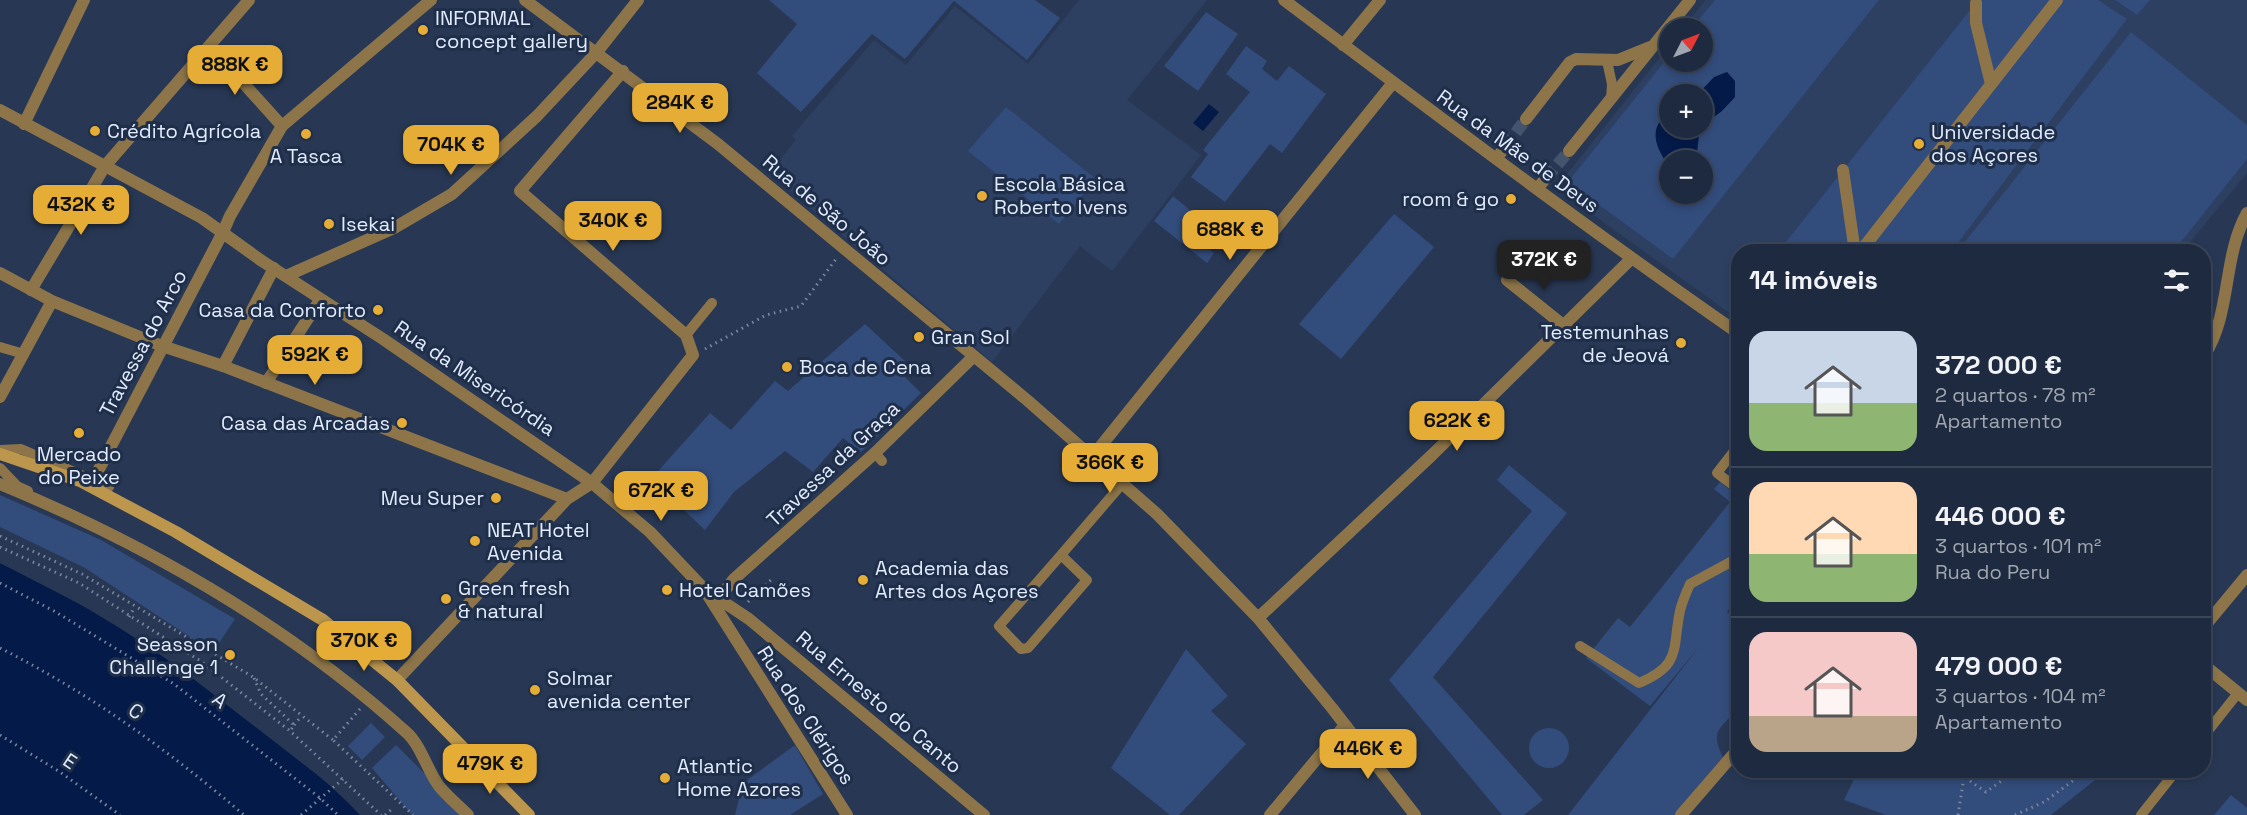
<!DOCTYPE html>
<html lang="pt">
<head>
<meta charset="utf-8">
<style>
	:root { --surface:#1e2a3f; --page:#263246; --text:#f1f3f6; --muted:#a1a7b0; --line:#3c4659; --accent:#e6ad36 }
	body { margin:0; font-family:"Space Grotesk",sans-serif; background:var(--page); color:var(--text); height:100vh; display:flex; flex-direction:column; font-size:22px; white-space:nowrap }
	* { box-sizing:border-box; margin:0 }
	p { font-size:20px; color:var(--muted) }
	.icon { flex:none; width:33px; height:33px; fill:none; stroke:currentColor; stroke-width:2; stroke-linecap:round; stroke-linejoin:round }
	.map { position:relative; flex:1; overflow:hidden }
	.details { position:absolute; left:1731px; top:244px; width:480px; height:534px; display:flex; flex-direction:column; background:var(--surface); border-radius:24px; box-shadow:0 3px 9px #0003,0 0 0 2px var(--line) }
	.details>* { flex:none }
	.needle { width:39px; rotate:48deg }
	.controls { position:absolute; left:1659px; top:18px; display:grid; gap:12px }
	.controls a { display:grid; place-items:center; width:54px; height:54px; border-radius:50%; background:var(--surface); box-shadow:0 3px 9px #0003,0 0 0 2px var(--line); font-size:30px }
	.price { position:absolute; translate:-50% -51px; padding:0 14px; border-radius:12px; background:var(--accent); color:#111; font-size:20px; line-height:39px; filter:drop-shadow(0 2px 3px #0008) }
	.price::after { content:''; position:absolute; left:50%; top:36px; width:18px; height:14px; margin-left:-9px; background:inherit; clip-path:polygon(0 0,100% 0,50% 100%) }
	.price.selected { background:#222; color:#fff }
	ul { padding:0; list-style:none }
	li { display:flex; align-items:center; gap:18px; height:150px; padding:0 18px }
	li+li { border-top:2px solid var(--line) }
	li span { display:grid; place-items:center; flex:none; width:168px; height:120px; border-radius:18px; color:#555 }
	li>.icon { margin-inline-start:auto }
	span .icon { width:72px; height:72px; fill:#fffc; stroke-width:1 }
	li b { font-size:26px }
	h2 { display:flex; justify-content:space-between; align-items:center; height:72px; padding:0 18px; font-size:26px }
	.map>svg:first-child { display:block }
	.built { fill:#2d4062; fill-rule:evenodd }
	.green { fill:#324c7b; fill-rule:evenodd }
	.water { fill:#041a48 }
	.pier { fill:#283854 }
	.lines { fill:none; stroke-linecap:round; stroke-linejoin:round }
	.minor-tunnel { stroke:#44536e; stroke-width:12; stroke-dasharray:12 6; stroke-linecap:butt }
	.path { stroke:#7b88a0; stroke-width:3; stroke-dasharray:1.5 4.5; stroke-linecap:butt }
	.service { stroke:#8d7549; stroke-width:10 }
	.pedestrian { stroke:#8d7549; stroke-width:12 }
	.minor { stroke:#8d7549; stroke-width:12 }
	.secondary { stroke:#bc964d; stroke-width:12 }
	.poi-dot { fill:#e6ad36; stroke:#1f2e49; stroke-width:2 }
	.labels { text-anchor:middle; stroke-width:6; stroke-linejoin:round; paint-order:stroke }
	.poi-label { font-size:20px; fill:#e2ecfe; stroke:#1f2e49; text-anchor:start }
	.street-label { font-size:20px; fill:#e2ecfe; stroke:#1f2e49 }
</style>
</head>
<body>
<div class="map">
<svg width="2247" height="815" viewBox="0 0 2247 815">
	<rect width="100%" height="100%" fill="#283854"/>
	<path class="built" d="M 1079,0 L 1207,0 L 1127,100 L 1201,155 L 1112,271 L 1080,246 L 992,362 L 769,173 L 796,140 L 792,136 L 874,40 L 906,65 L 955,6 L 1028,64 Z
		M 1706,0 L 2247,0 L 2247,173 L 2182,252 L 1738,252 L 1738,319 L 1556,188 L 1669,46 L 1670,62 L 1702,62 L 1702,28 L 1683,28 ZM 1670,94 L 1702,94 L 1702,128 L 1670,128 ZM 1670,160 L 1702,160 L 1702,194 L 1670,194 Z"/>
	<path class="green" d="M 769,0 L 1035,0 L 1060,18 L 1027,60 L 954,1 L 905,59 L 872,34 L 801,112 L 757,73 L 797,24 Z
		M 1715,0 L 1879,0 L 1673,259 L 1568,182 L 1669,56 L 1670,62 L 1702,62 L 1702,28 L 1692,28 ZM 1670,94 L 1702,94 L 1702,128 L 1670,128 ZM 1670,160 L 1702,160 L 1702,194 L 1670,194 Z
		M 1978,0 L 2098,0 L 2127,19 L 1951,252 L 1778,252 Z
		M 2115,0 L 2150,0 L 2137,15 Z
		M 1206,12 L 1238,34 L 1198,91 L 1164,66 Z
		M 2131,32 L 2247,125 L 2247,159 L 2173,252 L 1957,252 Z
		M 1246,46 L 1267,61 L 1262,69 L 1277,81 L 1289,66 L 1326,94 L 1282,153 L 1270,144 L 1225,202 L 1191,177 L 1208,154 L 1203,150 L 1250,92 L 1226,74 Z
		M 1006,107 L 1096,179 L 1059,224 L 968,151 Z
		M 1173,196 L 1208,225 L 1198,239 L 1214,253 L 1207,263 L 1154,221 Z
		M 1394,214 L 1434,247 L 1341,359 L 1299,324 Z
		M 865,324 L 905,361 L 896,368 L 921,393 L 861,452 L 843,438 L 813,472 L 785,451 L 734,492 L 705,530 L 651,479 L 710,413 L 731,430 L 775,381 L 788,391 Z
		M 1509,465 L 1567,513 L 1433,677 L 1543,800 L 1524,815 L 1502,815 L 1389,680 L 1532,511 L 1497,480 Z
		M 1720,482 L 1738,497 L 1738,597 L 1727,612 L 1738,621 C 1738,636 1742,695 1738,705 C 1726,729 1707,726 1723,757 L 1675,815 L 1568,815 L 1699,647 L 1650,706 L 1586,658 L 1618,618 L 1630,627 L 1730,502 L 1714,489 Z
		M 0,495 L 101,540 L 235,619 L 213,652 L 85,568 L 0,527 Z
		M 1186,649 L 1228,696 L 1211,711 L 1246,744 L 1179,815 L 1170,815 L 1111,768 Z
		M 371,723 L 385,737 L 362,760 L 348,746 Z
		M1529 748a20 20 0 1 1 40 0a20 20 0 1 1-40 0Z
		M 396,745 L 466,815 L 412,815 L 372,768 Z
		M 795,745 L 823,794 L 790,815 L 735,815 L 743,783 Z
		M 1858,771 L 2098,771 L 2095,780 L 2051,815 L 1886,815 L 1844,800 Z
		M 2231,795 L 2247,808 L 2247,815 L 2214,815 Z"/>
	<path class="water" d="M 1727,72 L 1735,81 L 1735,97 L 1722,111 L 1703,125 L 1702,94 L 1698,94 L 1714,77 Z
		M 1209,104 L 1219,112 L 1203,131 L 1193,123 Z
		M 1669,114 L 1670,128 L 1700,128 L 1697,152 L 1689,160 L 1670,160 L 1669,164 L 1667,163 C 1655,147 1648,126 1669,114 Z
		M 0,563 C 95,607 179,664 260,729 C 295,756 330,783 360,815 L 0,815 Z"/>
	<path class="pier" d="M 0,560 L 103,612 L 162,651 L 331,781 L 363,815 L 329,784 L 160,653 L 101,615 L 0,563 Z"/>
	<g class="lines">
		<path class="minor-tunnel" d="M 1505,147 L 1526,119
			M 1546,178 L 1569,151"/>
		<path class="path" d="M 705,349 L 766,315 L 801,306 L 836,259
			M 0,536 L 82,574 L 253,677 L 333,740
			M 0,547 L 79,583 L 202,662 L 290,731 L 381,815
			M 0,583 L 54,611 L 174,684 L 320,798 L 338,815
			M 748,602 L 772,579
			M 129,617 L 133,610
			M 0,648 C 89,693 168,750 244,815
			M 254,678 L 261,694 L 294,725 L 290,731
			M 360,709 L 333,740 L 413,815
			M 294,725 L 299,719
			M 0,735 L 60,772 L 120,815
			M 1942,771 L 1964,777 L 1986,792 L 2015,771
			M 449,777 L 462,765
			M 301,815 L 343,779
			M 385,815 L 393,808
			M 1958,815 L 1964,777
			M 2015,815 L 2044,802 L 2078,777 L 2080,771"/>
		<path class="service" d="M 1607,61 L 1612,84 L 1611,99
			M 686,335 L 712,303
			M 0,347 L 24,354
			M 1738,446 L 1717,473 L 1738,489
			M 0,450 L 21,449 L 109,487
			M 875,453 L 882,461
			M 0,468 L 17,486 L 28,491
			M 1061,555 L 1087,580 L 1028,648 L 1021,649 L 999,626 Z
			M 1061,555 L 1122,484
			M 1580,646 L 1639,683 C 1682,665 1672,649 1680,611 C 1682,602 1686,593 1690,584 L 1738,558
			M 2204,736 L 2238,693
			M 2141,815 L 2176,771"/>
		<path class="pedestrian" d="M 1976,3 L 1976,23 L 1991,84
			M 0,110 L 105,166 L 249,0
			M 24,124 L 84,0
			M 1843,170 L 1855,252
			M 1860,252 L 2057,0
			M 223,366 L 274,268
			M 266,383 L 320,300
			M 97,473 L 223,232
			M 0,484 C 148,545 286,624 406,732 C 421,745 427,770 439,786 C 447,796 459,806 468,815"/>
		<path class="minor" d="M 525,0 L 718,144 L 1027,400 L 1157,514 L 1258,618 L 1332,708 L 1415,815
			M 1284,0 C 1434,113 1584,226 1738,333
			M 1343,45 L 1380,0
			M 210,46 L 282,126
			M 1526,119 L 1570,62 L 1576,59 L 1618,60 L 1650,47
			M 1569,151 L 1690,0
			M 1496,159 L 1505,147
			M 1537,189 L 1546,178
			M 223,232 L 230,216 L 282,126 L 431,0
			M 0,273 L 52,301 L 162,346 L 223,366 L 567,499
			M 286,276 L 394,228 L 452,194 L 537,116 L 597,52 L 638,0
			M 1507,280 L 1563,325
			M 31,290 L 105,166 L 202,218 L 262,261 L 383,339 L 592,483 L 650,532 L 704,589 L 847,815
			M 2204,356 C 2232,313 2222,258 2247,213
			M 0,397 L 52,301
			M 1092,457 L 1392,84
			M 707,591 L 749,619 L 984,815
			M 718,599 L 734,579 L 875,453 L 973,357
			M 1258,618 L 1431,456 L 1631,259
			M 2204,627 L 2247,575
			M 2204,665 L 2247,700
			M 397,680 L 567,499 L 592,483 L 693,355 L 686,335 L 520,191 L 623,71
			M 1270,815 L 1345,725
			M 1681,815 L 1738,749"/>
		<path class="secondary" d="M 0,454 L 80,481 L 176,532 L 323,620 L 397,680 L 529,815"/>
	</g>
	<g class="poi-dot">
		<circle cx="423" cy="30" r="6"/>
		<circle cx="95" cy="131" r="6"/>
		<circle cx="306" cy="134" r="6"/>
		<circle cx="1919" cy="144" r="6"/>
		<circle cx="982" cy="196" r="6"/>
		<circle cx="1511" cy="199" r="6"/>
		<circle cx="329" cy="224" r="6"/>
		<circle cx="378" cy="310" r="6"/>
		<circle cx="919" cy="337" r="6"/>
		<circle cx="1681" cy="343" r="6"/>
		<circle cx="787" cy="367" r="6"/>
		<circle cx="402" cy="423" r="6"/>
		<circle cx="79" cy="433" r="6"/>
		<circle cx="496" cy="498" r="6"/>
		<circle cx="475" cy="541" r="6"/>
		<circle cx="863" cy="580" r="6"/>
		<circle cx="667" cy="590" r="6"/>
		<circle cx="446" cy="599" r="6"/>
		<circle cx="230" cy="655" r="6"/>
		<circle cx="535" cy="690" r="6"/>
		<circle cx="665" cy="778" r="6"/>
	</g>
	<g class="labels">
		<g class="poi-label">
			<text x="435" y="25">INFORMAL<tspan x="435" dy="23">concept gallery</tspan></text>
			<text x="107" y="138">Crédito Agrícola</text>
			<text x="1931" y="139">Universidade<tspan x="1931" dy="23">dos Açores</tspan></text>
			<text x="306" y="163" text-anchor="middle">A Tasca</text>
			<text x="994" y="191">Escola Básica<tspan x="994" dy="23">Roberto Ivens</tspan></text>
			<text x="1499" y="206" text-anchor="end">room &amp; go</text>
			<text x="341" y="231">Isekai</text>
			<text x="366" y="317" text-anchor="end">Casa da Conforto</text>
			<text x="1669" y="339" text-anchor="end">Testemunhas<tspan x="1669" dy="23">de Jeová</tspan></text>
			<text x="931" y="344">Gran Sol</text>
			<text x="799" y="374">Boca de Cena</text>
			<text x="390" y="430" text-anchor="end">Casa das Arcadas</text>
			<text x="79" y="461" text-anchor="middle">Mercado<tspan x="79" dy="23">do Peixe</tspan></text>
			<text x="484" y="505" text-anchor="end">Meu Super</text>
			<text x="487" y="537">NEAT Hotel<tspan x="487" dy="23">Avenida</tspan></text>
			<text x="875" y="575">Academia das<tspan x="875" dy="23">Artes dos Açores</tspan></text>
			<text x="458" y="595">Green fresh<tspan x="458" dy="23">&amp; natural</tspan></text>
			<text x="679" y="597">Hotel Camões</text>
			<text x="218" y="651" text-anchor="end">Seasson<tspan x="218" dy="23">Challenge 1</tspan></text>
			<text x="547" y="685">Solmar<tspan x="547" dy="23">avenida center</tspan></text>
			<text x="677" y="773">Atlantic<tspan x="677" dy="23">Home Azores</tspan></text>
		</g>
		<g class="street-label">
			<text transform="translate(1518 151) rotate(36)" y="7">Rua da Mãe de Deus</text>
			<text transform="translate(827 210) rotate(40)" y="7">Rua de São João</text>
			<text transform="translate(143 343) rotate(-62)" y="7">Travessa do Arco</text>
			<text transform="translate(475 378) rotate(34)" y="7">Rua da Misericórdia</text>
			<text transform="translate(833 464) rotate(-43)" y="7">Travessa da Graça</text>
			<text transform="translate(220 700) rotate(38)" y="7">A</text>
			<text transform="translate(879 702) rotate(40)" y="7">Rua Ernesto do Canto</text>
			<text transform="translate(136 711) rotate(36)" y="7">C</text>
			<text transform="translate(806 715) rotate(57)" y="7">Rua dos Clérigos</text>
			<text transform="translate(70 761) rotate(34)" y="7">E</text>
		</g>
	</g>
</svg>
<div class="controls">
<a><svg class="needle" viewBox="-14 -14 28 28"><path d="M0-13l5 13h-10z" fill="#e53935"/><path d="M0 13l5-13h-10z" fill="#a1a7b0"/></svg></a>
<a>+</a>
<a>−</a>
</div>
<b class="price" style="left:235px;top:96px">888K €</b>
<b class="price" style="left:680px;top:134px">284K €</b>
<b class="price" style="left:451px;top:176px">704K €</b>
<b class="price" style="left:81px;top:236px">432K €</b>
<b class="price" style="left:613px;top:252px">340K €</b>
<b class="price" style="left:1230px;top:261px">688K €</b>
<b class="price selected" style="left:1544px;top:291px">372K €</b>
<b class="price" style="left:315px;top:386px">592K €</b>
<b class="price" style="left:1457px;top:452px">622K €</b>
<b class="price" style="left:1110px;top:494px">366K €</b>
<b class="price" style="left:661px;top:522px">672K €</b>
<b class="price" style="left:364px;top:672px">370K €</b>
<b class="price" style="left:1368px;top:780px">446K €</b>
<b class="price" style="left:490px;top:795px">479K €</b>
<section class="details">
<h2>14 imóveis<svg class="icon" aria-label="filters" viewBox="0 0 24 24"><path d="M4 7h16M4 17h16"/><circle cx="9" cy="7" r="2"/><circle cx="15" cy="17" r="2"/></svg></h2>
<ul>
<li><span style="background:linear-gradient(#c9d6e8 60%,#8fb573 0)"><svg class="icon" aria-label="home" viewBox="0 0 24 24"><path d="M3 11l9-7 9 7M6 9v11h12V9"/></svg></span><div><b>372 000 €</b><p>2 quartos · 78 m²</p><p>Apartamento</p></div></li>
<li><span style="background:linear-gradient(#ffd9b3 60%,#8fb573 0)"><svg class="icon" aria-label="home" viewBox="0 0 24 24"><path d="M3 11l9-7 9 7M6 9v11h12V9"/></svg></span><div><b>446 000 €</b><p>3 quartos · 101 m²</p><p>Rua do Peru</p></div></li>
<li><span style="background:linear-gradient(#f6c9c9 70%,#b9a48a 0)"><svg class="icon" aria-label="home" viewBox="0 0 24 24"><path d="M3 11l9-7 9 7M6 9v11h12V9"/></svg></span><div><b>479 000 €</b><p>3 quartos · 104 m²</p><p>Apartamento</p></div></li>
</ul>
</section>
</div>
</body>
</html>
